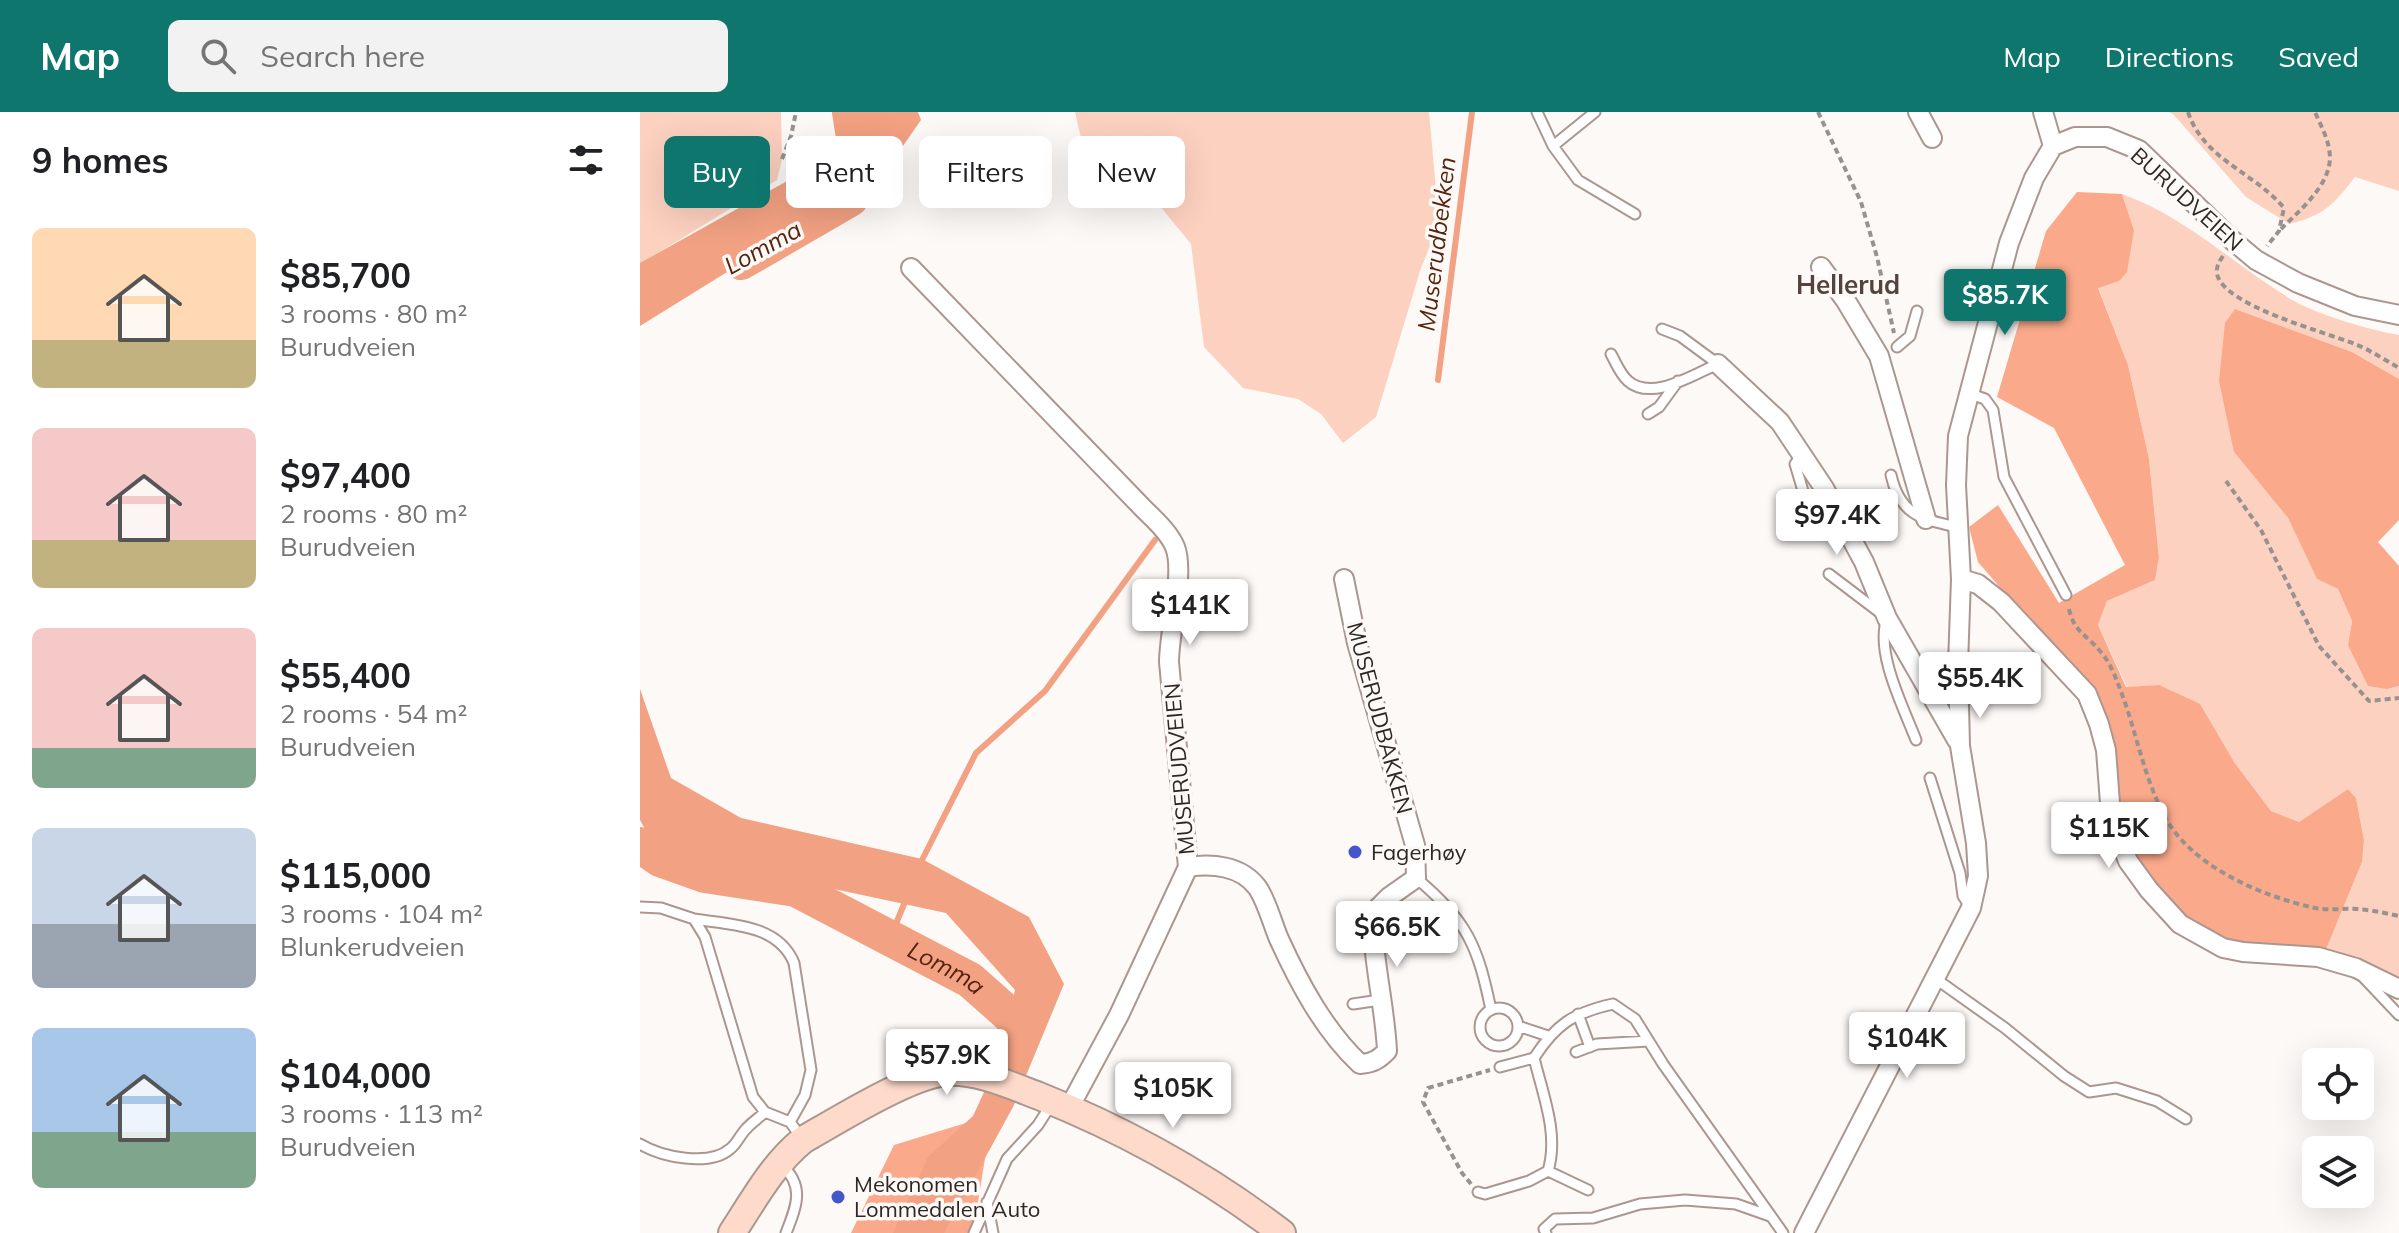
<!DOCTYPE html>
<html lang="en">
<head>
<meta charset="utf-8">
<style>
	:root { --surface:#fff; --page:#f2f2f2; --text:#202124; --muted:#757577; --accent:#0f766e }
	body { margin:0; font-family:Mulish,sans-serif; background:var(--page); color:var(--text); height:100vh; display:flex; flex-direction:column; font-size:30px; white-space:nowrap }
	* { box-sizing:border-box; margin:0 }
	p { font-size:26px; color:var(--muted) }
	.icon { flex:none; width:44px; height:44px; fill:none; stroke:currentColor; stroke-width:2; stroke-linecap:round; stroke-linejoin:round }
	.map { position:relative; flex:1; overflow:hidden }
	.side { display:flex; flex-direction:column; background:var(--surface); width:640px }
	.side>* { flex:none }
	.banner { position:absolute; left:24px; top:24px; width:760px; height:72px; display:flex; gap:16px }
	.controls { position:absolute; left:1662px; top:936px; display:grid; gap:16px }
	.controls a { display:grid; place-items:center; width:72px; height:72px; border-radius:12px; background:var(--surface); box-shadow:0 8px 32px #0002; font-size:40px }
	.price { position:absolute; translate:-50% -68px; padding:0 18px; border-radius:8px; background:#fff; color:#222; font-size:26px; line-height:52px; filter:drop-shadow(0 2px 4px #0008) }
	.price::after { content:''; position:absolute; left:50%; top:48px; width:24px; height:18px; margin-left:-12px; background:inherit; clip-path:polygon(0 0,100% 0,50% 100%) }
	.price.selected { background:var(--accent); color:#fff }
	ul { padding:0; list-style:none }
	li { display:flex; align-items:center; gap:24px; height:200px; padding:0 32px }
	li span { display:grid; place-items:center; flex:none; width:224px; height:160px; border-radius:12px; color:#555 }
	li>.icon { margin-inline-start:auto }
	span .icon { width:96px; height:96px; fill:#fffc; stroke-width:1 }
	li b { font-size:34px }
	h2 { display:flex; justify-content:space-between; align-items:center; height:96px; padding:0 32px; font-size:34px }
	.tag { padding:0 28px; border-radius:12px; background:var(--surface); box-shadow:0 8px 32px #0002; font-size:28px; line-height:72px }
	.tag.selected { background:var(--accent); color:#fff }
	header { display:flex; align-items:center; gap:48px; box-sizing:border-box; height:112px; padding:0 40px; background:var(--accent); color:#fff }
	header strong { font-size:38px }
	nav { display:flex; gap:44px; margin-inline-start:auto; font-size:28px }
	.search { width:560px; height:72px; background:var(--page); display:flex; align-items:center; gap:20px; box-sizing:border-box; padding:0 28px; border-radius:12px; color:var(--muted); font-size:30px }
	main { display:flex; flex:1; min-height:0 }
	.map>svg:first-child { display:block }
	.green { fill:#fdd1c0 }
	.forest { fill:#faa98a }
	.water { fill:#f2a182 }
	.lines { fill:none; stroke-linecap:round; stroke-linejoin:round }
	.stream { stroke:#f2a182; stroke-width:6 }
	.river { stroke:#f2a182; stroke-width:36 }
	.lane-casing { stroke:#ab9790; stroke-width:13 }
	.street-casing { stroke:#ab9790; stroke-width:22 }
	.secondary-casing { stroke:#ab9790; stroke-width:30 }
	.path { stroke:#98928f; stroke-width:4; stroke-dasharray:6 4; stroke-linecap:butt }
	.lane { stroke:#fff; stroke-width:9 }
	.street { stroke:#fff; stroke-width:18 }
	.secondary { stroke:#fedacb; stroke-width:26 }
	.poi-dot { fill:#4555ca; stroke:#fdf9f7; stroke-width:3 }
	.labels { text-anchor:middle; stroke-width:7; stroke-linejoin:round; paint-order:stroke }
	.street-label { font-size:22px; fill:#2f2724; stroke:#fdf9f7 }
	.poi-label { font-size:22px; fill:#2f2724; stroke:#fdf9f7; text-anchor:start }
	.water-label { font-size:24px; font-style:italic; fill:#56240f; stroke:#fdf9f7 }
	.quarter-label { font-size:26px; font-weight:bold; fill:#54433d; stroke:#fdf9f7 }
</style>
</head>
<body>
<header>
<strong>Map</strong>
<div class="search"><svg class="icon" aria-label="search" viewBox="0 0 24 24"><circle cx="10" cy="10" r="6"/><path d="M15 15l6 6"/></svg>Search here</div>
<nav><a>Map</a><a>Directions</a><a>Saved</a></nav>
</header>
<main>
<section class="side">
<h2>9 homes<svg class="icon" aria-label="filters" viewBox="0 0 24 24"><path d="M4 7h16M4 17h16"/><circle cx="9" cy="7" r="2"/><circle cx="15" cy="17" r="2"/></svg></h2>
<ul>
<li><span style="background:linear-gradient(#ffd9b3 70%,#c2b280 0)"><svg class="icon" aria-label="home" viewBox="0 0 24 24"><path d="M3 11l9-7 9 7M6 9v11h12V9"/></svg></span><div><b>$85,700</b><p>3 rooms · 80 m²</p><p>Burudveien</p></div></li>
<li><span style="background:linear-gradient(#f6c9c9 70%,#c2b280 0)"><svg class="icon" aria-label="home" viewBox="0 0 24 24"><path d="M3 11l9-7 9 7M6 9v11h12V9"/></svg></span><div><b>$97,400</b><p>2 rooms · 80 m²</p><p>Burudveien</p></div></li>
<li><span style="background:linear-gradient(#f6c9c9 75%,#7fa58c 0)"><svg class="icon" aria-label="home" viewBox="0 0 24 24"><path d="M3 11l9-7 9 7M6 9v11h12V9"/></svg></span><div><b>$55,400</b><p>2 rooms · 54 m²</p><p>Burudveien</p></div></li>
<li><span style="background:linear-gradient(#c9d6e8 60%,#9aa5b1 0)"><svg class="icon" aria-label="home" viewBox="0 0 24 24"><path d="M3 11l9-7 9 7M6 9v11h12V9"/></svg></span><div><b>$115,000</b><p>3 rooms · 104 m²</p><p>Blunkerudveien</p></div></li>
<li><span style="background:linear-gradient(#a9c7e8 65%,#7fa58c 0)"><svg class="icon" aria-label="home" viewBox="0 0 24 24"><path d="M3 11l9-7 9 7M6 9v11h12V9"/></svg></span><div><b>$104,000</b><p>3 rooms · 113 m²</p><p>Burudveien</p></div></li>
</ul>
</section>
<div class="map">
<svg width="1759" height="1121" viewBox="0 0 1759 1121">
	<rect width="100%" height="100%" fill="#fdf9f7"/>
	<path class="green" d="M 0,0 L 141,0 L 142,47 L 137,68 L 0,152 Z
		M 435,0 L 789,0 L 799,111 L 780,159 L 736,305 L 703,331 L 681,302 L 658,287 L 603,276 L 564,235 L 551,132 L 492,60 L 441,26 Z
		M 1528,0 L 1759,0 L 1759,79 L 1715,65 C 1694,92 1684,104 1649,112 L 1606,85 L 1533,2 Z
		M 1482,82 C 1547,105 1595,154 1654,189 C 1676,202 1733,219 1759,223 L 1759,267 L 1712,240 L 1595,197 L 1594,340 L 1648,406 L 1677,467 L 1698,477 L 1712,509 L 1708,533 L 1747,577 L 1759,574 L 1759,865 L 1685,840 L 1722,750 L 1724,728 L 1716,686 L 1708,677 L 1659,710 L 1631,699 L 1594,650 L 1519,573 L 1487,575 L 1458,513 L 1467,489 L 1515,468 L 1519,446 L 1509,347 L 1488,253 L 1458,175 L 1479,169 L 1494,118 Z"/>
	<path class="forest" d="M 1437,80 L 1482,82 L 1494,118 L 1487,160 L 1479,169 L 1458,176 L 1488,253 L 1509,347 L 1519,446 L 1515,468 L 1467,489 L 1458,513 L 1486,575 L 1519,573 L 1560,592 L 1594,650 L 1631,699 L 1659,710 L 1708,677 L 1716,686 L 1724,728 L 1722,750 L 1685,840 L 1579,827 L 1538,804 L 1489,748 L 1463,595 L 1338,450 L 1329,415 L 1358,393 L 1419,491 L 1485,453 L 1414,316 L 1357,285 L 1406,119 Z
		M 1595,197 L 1712,240 L 1759,267 L 1759,408 L 1738,430 L 1759,454 L 1759,574 L 1747,577 L 1728,574 L 1708,533 L 1712,509 L 1698,477 L 1677,467 L 1648,406 L 1594,340 L 1579,269 L 1585,211 Z
		M 352,1003 L 333,1121 L 211,1121 L 254,1033 Z"/>
	<path class="water" d="M 222,0 L 278,0 L 281,8 L 242,64 L 0,214 L 0,151 L 212,33 Z
		M 0,577 L 31,666 L 101,706 L 282,747 L 389,805 L 424,872 L 373,995 L 304,1121 L 253,1121 L 288,1045 L 333,1004 L 357,952 L 375,878 L 306,801 L 17,739 L 0,708 Z"/>
	<g class="lines">
		<path class="stream" d="M 798,268 L 832,0
			M 280,752 L 336,641 L 405,579 L 515,428
			M 250,826 L 267,785"/>
		<g class="river">
			<path d="M 101,150 L 210,87 L 218,51 L 210,0"/>
			<path id="s1" d="M 0,733 L 20,747 L 65,763 L 156,777 L 330,868 L 374,907 L 377,928 L 370,949"/>
		</g>
		<defs>
			<path id="lane" d="M 897,0 L 913,34
				M 955,0 L 913,34 L 938,68 L 995,102
				M 1257,235 L 1270,224 L 1277,199
				M 971,242 C 976,251 980,262 988,269 C 1012,290 1054,262 1078,252 L 1040,224 L 1022,217
				M 1328,281 L 1345,287 L 1353,298 L 1364,365 L 1426,483
				M 1008,302 L 1019,295 L 1038,269
				M 1161,343 L 1155,352 L 1169,399
				M 1251,363 C 1260,403 1281,407 1317,415
				M 1189,462 L 1247,506 C 1235,541 1263,594 1276,628
				M 1290,666 L 1320,761 L 1323,784 L 1329,793
				M 776,766 C 827,808 838,834 851,898
				M 0,795 L 21,796 L 54,807 L 65,825 L 113,985 L 125,1000 L 150,1010 L 161,1025
				M 54,807 C 91,813 138,812 154,851 L 171,958 L 165,983 L 150,1010
				M 1723,865 L 1759,903
				M 1296,867 L 1365,916 L 1424,964 L 1449,980 L 1476,976 L 1517,989 L 1546,1007
				M 713,892 L 740,888
				M840 915a19 19 0 1 1 38 0a19 19 0 1 1-38 0Z
				M 938,902 L 950,935
				M 878,914 L 908,924
				M 936,940 L 957,932 L 1009,929
				M 860,955 L 894,946 C 916,912 933,901 973,892 L 995,907 L 1023,952 L 1143,1121
				M 0,1032 C 22,1045 69,1055 90,1037 C 97,1032 100,1023 106,1017 C 111,1011 119,1006 125,1000
				M 141,1052 C 165,1074 157,1093 146,1121
				M 908,1059 L 948,1078
				M 838,1080 L 845,1082 L 889,1069 L 908,1059 C 919,1022 903,983 894,946
				M 347,1090 L 353,1121
				M 334,1121 L 367,1047 L 398,1013 L 412,991
				M 906,1121 L 904,1117 L 915,1107 L 953,1106 L 1000,1092 L 1045,1088 L 1096,1092 L 1130,1104"/>
			<path id="street" d="M 1278,0 L 1292,26
				M 1403,0 L 1413,34
				M 1181,155 L 1206,189 L 1239,244 L 1286,407
				M 271,156 L 498,391 C 510,404 528,418 535,435 C 545,460 529,520 529,550 L 548,755 L 479,903 L 429,996
				M 1078,252 L 1140,310 L 1184,376 L 1224,450 L 1247,506 L 1317,628
				M 1321,467 L 1338,472 L 1361,490 L 1447,582 L 1459,612 L 1466,638 L 1470,691 L 1478,724 L 1488,749 L 1509,778 L 1540,812 L 1583,836 L 1603,840 L 1678,845 L 1716,856 L 1759,877
				M 548,755 C 572,751 601,754 617,775 C 627,789 632,811 639,827 C 659,871 684,918 720,952 C 733,951 738,948 747,939 C 745,893 732,848 733,801 L 749,785 L 776,766 L 775,733 L 717,531 L 704,467
				M 1164,1121 L 1331,796 L 1338,764 L 1336,731 L 1320,634 L 1318,553 L 1321,467 L 1316,373 L 1318,324 L 1369,131 L 1394,66 L 1413,34 L 1435,25 L 1467,25 L 1499,38 L 1592,128 L 1616,148 L 1658,171 L 1715,194 L 1759,203"/>
			<path id="secondary" d="M 92,1121 C 113,1089 133,1052 163,1028 C 196,1009 270,963 306,960 C 337,958 370,973 399,984 C 487,1019 567,1064 642,1121"/>
		</defs>
		<use href="#lane" class="lane-casing"/>
		<use href="#street" class="street-casing"/>
		<use href="#secondary" class="secondary-casing"/>
		<path class="path" d="M 1178,0 L 1221,90 L 1237,145 L 1254,221
			M 1548,0 C 1564,48 1614,60 1644,96 L 1639,119 L 1627,134
			M 142,47 L 151,24 L 156,0
			M 1641,117 C 1661,97 1696,69 1689,37 C 1687,24 1680,12 1675,0
			M 1583,144 C 1579,150 1576,154 1577,162 C 1584,194 1685,220 1715,232 C 1730,238 1745,248 1759,256
			M 1586,369 L 1621,418 L 1679,534 L 1729,589 L 1759,586
			M 1429,497 C 1434,520 1446,522 1460,539 C 1470,550 1475,564 1480,577 C 1496,618 1503,663 1524,703 C 1550,754 1621,784 1675,796 C 1689,799 1703,796 1717,797 C 1731,798 1745,801 1759,804
			M 831,1072 L 822,1061 L 783,990 L 788,976 L 850,958"/>
		<use href="#lane" class="lane"/>
		<use href="#street" class="street"/>
		<use href="#secondary" class="secondary"/>
	</g>
	<g class="poi-dot">
		<circle cx="715" cy="740" r="8"/>
		<circle cx="198" cy="1085" r="8"/>
	</g>
	<g class="labels">
		<g class="street-label">
			<text transform="translate(1547 87) rotate(42)" y="8">BURUDVEIEN</text>
			<text transform="translate(740 606) rotate(75)" y="8">MUSERUDBAKKEN</text>
			<text transform="translate(539 657) rotate(-95)" y="8">MUSERUDVEIEN</text>
		</g>
		<g class="poi-label">
			<text x="731" y="748">Fagerhøy</text>
			<text x="214" y="1080">Mekonomen<tspan x="214" dy="25">Lommedalen Auto</tspan></text>
		</g>
		<g class="water-label">
			<text transform="translate(797 132) rotate(-83)" y="8">Muserudbekken</text>
			<text transform="translate(123 136) rotate(-29)" y="8">Lomma</text>
			<text dy="8" stroke="none"><textPath href="#s1" startOffset="334">Lomma</textPath></text>
		</g>
		<g class="quarter-label">
			<text x="1208" y="182">Hellerud</text>
		</g>
	</g>
</svg>
<div class="controls">
<a><svg class="icon" aria-label="locate" viewBox="0 0 24 24"><circle cx="12" cy="12" r="6"/><path d="M12 2v4M12 18v4M2 12h4M18 12h4"/></svg></a>
<a><svg class="icon" aria-label="layers" viewBox="0 0 24 24"><path d="M12 4l9 5-9 5-9-5zM3 14l9 5 9-5"/></svg></a>
</div>
<b class="price selected" style="left:1365px;top:225px">$85.7K</b>
<b class="price" style="left:1197px;top:445px">$97.4K</b>
<b class="price" style="left:550px;top:535px">$141K</b>
<b class="price" style="left:1340px;top:608px">$55.4K</b>
<b class="price" style="left:1469px;top:758px">$115K</b>
<b class="price" style="left:757px;top:857px">$66.5K</b>
<b class="price" style="left:1267px;top:968px">$104K</b>
<b class="price" style="left:307px;top:985px">$57.9K</b>
<b class="price" style="left:533px;top:1018px">$105K</b>
<div class="banner">
<a class="tag selected">Buy</a>
<a class="tag">Rent</a>
<a class="tag">Filters</a>
<a class="tag">New</a>
</div>
</div>
</main>
</body>
</html>
